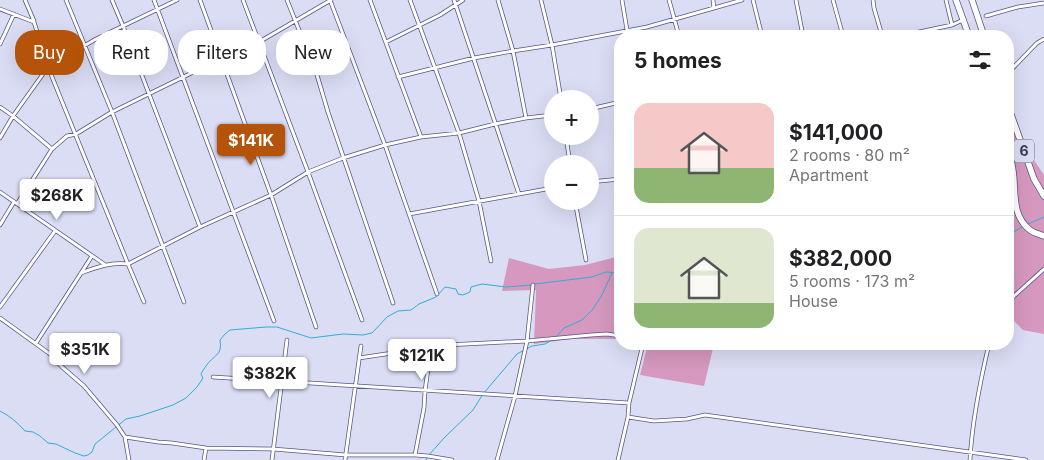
<!DOCTYPE html>
<html lang="en">
<head>
<meta charset="utf-8">
<style>
	:root { --surface:#fff; --page:#f6f6f6; --text:#202124; --muted:#757577; --line:#e0e0e0; --accent:#b45309 }
	body { margin:0; font-family:Inter,sans-serif; background:var(--page); color:var(--text); height:100vh; display:flex; flex-direction:column; font-size:19px; white-space:nowrap }
	* { box-sizing:border-box; margin:0 }
	p { font-size:16px; color:var(--muted) }
	.icon { flex:none; width:28px; height:28px; fill:none; stroke:currentColor; stroke-width:2; stroke-linecap:round; stroke-linejoin:round }
	.map { position:relative; flex:1; overflow:hidden }
	.details { position:absolute; left:614px; top:30px; width:400px; height:320px; display:flex; flex-direction:column; background:var(--surface); border-radius:20px; box-shadow:0 5px 20px #0002 }
	.details>* { flex:none }
	.top-card { position:absolute; left:15px; top:30px; width:475px; height:45px; display:flex; gap:10px }
	.tools { position:absolute; left:544px; top:90px; display:grid; gap:10px }
	.tools a { display:grid; place-items:center; width:55px; height:55px; border-radius:50%; background:var(--surface); box-shadow:0 5px 20px #0002; font-size:25px }
	.price { position:absolute; translate:-50% -42px; padding:0 11px; border-radius:5px; background:#fff; color:#222; font-size:16px; line-height:32px; filter:drop-shadow(0 1px 2px #0008) }
	.price::after { content:''; position:absolute; left:50%; top:30px; width:15px; height:11px; margin-left:-8px; background:inherit; clip-path:polygon(0 0,100% 0,50% 100%) }
	.price.current { background:var(--accent); color:#fff }
	ul { padding:0; list-style:none }
	li { display:flex; align-items:center; gap:15px; height:125px; padding:0 20px }
	li+li { border-top:1px solid var(--line) }
	li span { display:grid; place-items:center; flex:none; width:140px; height:100px; border-radius:15px; color:#555 }
	li>.icon { margin-inline-start:auto }
	span .icon { width:60px; height:60px; fill:#fffc; stroke-width:1 }
	li b { font-size:21px }
	h2 { display:flex; justify-content:space-between; align-items:center; height:60px; padding:0 20px; font-size:21px }
	.tag { padding:0 18px; border-radius:20px; background:var(--surface); box-shadow:0 5px 20px #0002; font-size:18px; line-height:45px }
	.tag.current { background:var(--accent); color:#fff }
	.map>svg:first-child { display:block }
	.green { fill:#d698be }
	.lines { fill:none; stroke-linecap:round; stroke-linejoin:round }
	.stream { stroke:#32add2; stroke-width:1 }
	.minor-casing { stroke:#555689; stroke-width:4.5 }
	.trunk-casing { stroke:#555689; stroke-width:7 }
	.minor { stroke:#fff; stroke-width:3 }
	.trunk { stroke:#fff; stroke-width:5.5 }
	.labels { text-anchor:middle; stroke-width:4; stroke-linejoin:round; paint-order:stroke }
	.shield { fill:#dbddf5; stroke:#6a6c83; stroke-width:1 }
	.shield-label { font-size:14px; font-weight:bold; fill:#3a3b52 }
</style>
</head>
<body>
<div class="map">
<svg width="1044" height="460" viewBox="0 0 1044 460">
	<rect width="100%" height="100%" fill="#dbddf5"/>
	<path class="green" d="M 1008,98 L 1028,151 L 1044,175 L 1044,334 L 1023,330 L 1010,317 L 1008,312 Z
		M 620,256 L 620,339 L 571,339 L 534,344 L 536,290 L 502,291 L 509,258 L 549,269 L 585,265 Z
		M 648,344 L 714,344 L 704,386 L 640,375 Z"/>
	<g class="lines">
		<path class="stream" d="M 1028,224 L 1044,217
			M 1008,235 L 1022,227
			M 535,284 L 592,277 L 606,272 L 620,273
			M 556,337 L 564,328 L 582,320 L 593,309 L 602,295 L 612,273
			M 0,411 C 10,416 18,423 25,431 L 33,432 L 40,436 L 48,443 L 56,444 L 75,453 L 84,456 L 88,455 L 92,452 L 95,444 L 126,419 L 140,416 L 173,405 L 186,398 L 197,387 L 203,378 L 201,374 C 202,372 205,367 206,366 C 213,355 223,356 220,340 L 225,334 L 230,330 L 266,327 L 277,327 L 311,338 L 343,334 L 363,335 L 372,333 L 387,317 L 398,311 L 411,310 L 419,304 L 436,297 L 445,287 L 456,289 L 458,294 L 463,295 L 470,292 L 471,287 L 482,284 L 506,287 L 531,285
			M 426,460 L 428,456 L 445,437 L 473,410 L 483,394 L 517,354 L 532,346 L 545,344 L 552,340"/>
		<defs>
			<path id="minor" d="M 25,0 L 34,21
				M 66,0 L 112,112 L 184,302
				M 112,0 L 123,26 L 200,227
				M 154,0 L 274,321
				M 200,0 L 271,195 L 316,327
				M 243,0 L 308,172 L 362,320
				M 287,0 L 317,75 L 328,112 L 393,303
				M 330,0 L 385,145 L 437,294
				M 370,0 L 421,137
				M 410,0 L 459,133 L 479,201 L 491,261
				M 454,0 L 519,194
				M 498,0 L 513,51 L 526,118
				M 541,0 L 552,45 L 561,99
				M 622,0 L 628,36
				M 669,0 L 679,36
				M 713,0 L 714,8
				M 753,0 L 762,36
				M 796,0 L 803,36
				M 833,0 L 843,36
				M 873,0 L 874,8 L 881,32
				M 946,0 L 952,25
				M 0,9 L 34,22 L 48,67 L 128,264 L 144,302
				M 986,16 L 1018,7 L 1044,3
				M 900,36 L 952,25 L 963,20
				M 386,42 L 440,15 L 463,0
				M 0,44 L 14,14
				M 1008,73 L 1037,43 L 1044,39
				M 398,77 L 474,58 L 513,51 L 552,45 L 647,27 L 742,0
				M 0,107 L 13,116 L 52,149 L 17,204
				M 590,109 L 620,102
				M 566,136 L 570,164
				M 0,138 L 13,116 L 48,67 L 96,39 L 177,0
				M 52,149 L 67,136 L 76,134 L 112,112 L 222,58 L 259,42 L 331,0
				M 590,182 L 620,179
				M 0,192 L 104,264
				M 575,201 L 586,260
				M 409,214 L 552,188
				M 0,225 L 14,202
				M 81,273 C 97,267 111,262 128,264 L 200,227 L 271,195 L 308,172 L 343,158 L 385,145 L 421,137 L 459,133 L 495,124 L 526,118 L 552,115
				M 1008,304 L 1014,296 L 1044,269
				M 0,307 L 55,231
				M 0,318 L 50,354 L 62,367 L 84,386 L 117,425 L 125,437 L 129,460
				M 36,343 L 92,256
				M 359,358 L 446,345 L 527,341 L 591,335 L 607,334 L 620,336
				M 213,377 L 629,403
				M 628,417 L 654,421 L 687,419 L 705,415 L 1026,460
				M 125,437 L 158,442 L 172,443 L 206,448 L 273,449 L 346,455 L 415,455 L 428,456 L 452,460
				M 415,455 L 424,408 L 425,391 L 431,347
				M 204,460 L 206,448
				M 272,460 L 287,340
				M 345,460 L 361,346
				M 497,460 L 515,396 L 527,341 L 533,285
				M 618,460 L 628,417 L 629,403 L 643,344
				M 970,460 C 972,421 980,382 989,344"/>
			<path id="trunk" d="M 956,0 L 969,36
				M 972,0 L 984,36
				M 1008,106 L 1034,179 L 1044,196
				M 1008,149 C 1010,156 1012,163 1013,171 C 1016,192 1011,215 1030,230 C 1034,233 1039,234 1044,236"/>
		</defs>
		<use href="#minor" class="minor-casing"/>
		<use href="#trunk" class="trunk-casing"/>
		<use href="#minor" class="minor"/>
		<use href="#trunk" class="trunk"/>
	</g>
	<g class="labels">
		<rect class="shield" x="1014" y="139.5" width="20" height="23" rx="4"/>
		<g class="shield-label">
			<text x="1024" y="156">6</text>
		</g>
	</g>
</svg>
<div class="tools">
<a>+</a>
<a>−</a>
</div>
<b class="price current" style="left:251px;top:166px">$141K</b>
<b class="price" style="left:57px;top:221px">$268K</b>
<b class="price" style="left:85px;top:375px">$351K</b>
<b class="price" style="left:422px;top:381px">$121K</b>
<b class="price" style="left:270px;top:399px">$382K</b>
<div class="top-card">
<a class="tag current">Buy</a>
<a class="tag">Rent</a>
<a class="tag">Filters</a>
<a class="tag">New</a>
</div>
<section class="details">
<h2>5 homes<svg class="icon" aria-label="filters" viewBox="0 0 24 24"><path d="M4 7h16M4 17h16"/><circle cx="9" cy="7" r="2"/><circle cx="15" cy="17" r="2"/></svg></h2>
<ul>
<li><span style="background:linear-gradient(#f6c9c9 65%,#8fb573 0)"><svg class="icon" aria-label="home" viewBox="0 0 24 24"><path d="M3 11l9-7 9 7M6 9v11h12V9"/></svg></span><div><b>$141,000</b><p>2 rooms · 80 m²</p><p>Apartment</p></div></li>
<li><span style="background:linear-gradient(#dfe7d0 75%,#8fb573 0)"><svg class="icon" aria-label="home" viewBox="0 0 24 24"><path d="M3 11l9-7 9 7M6 9v11h12V9"/></svg></span><div><b>$382,000</b><p>5 rooms · 173 m²</p><p>House</p></div></li>
</ul>
</section>
</div>
</body>
</html>
